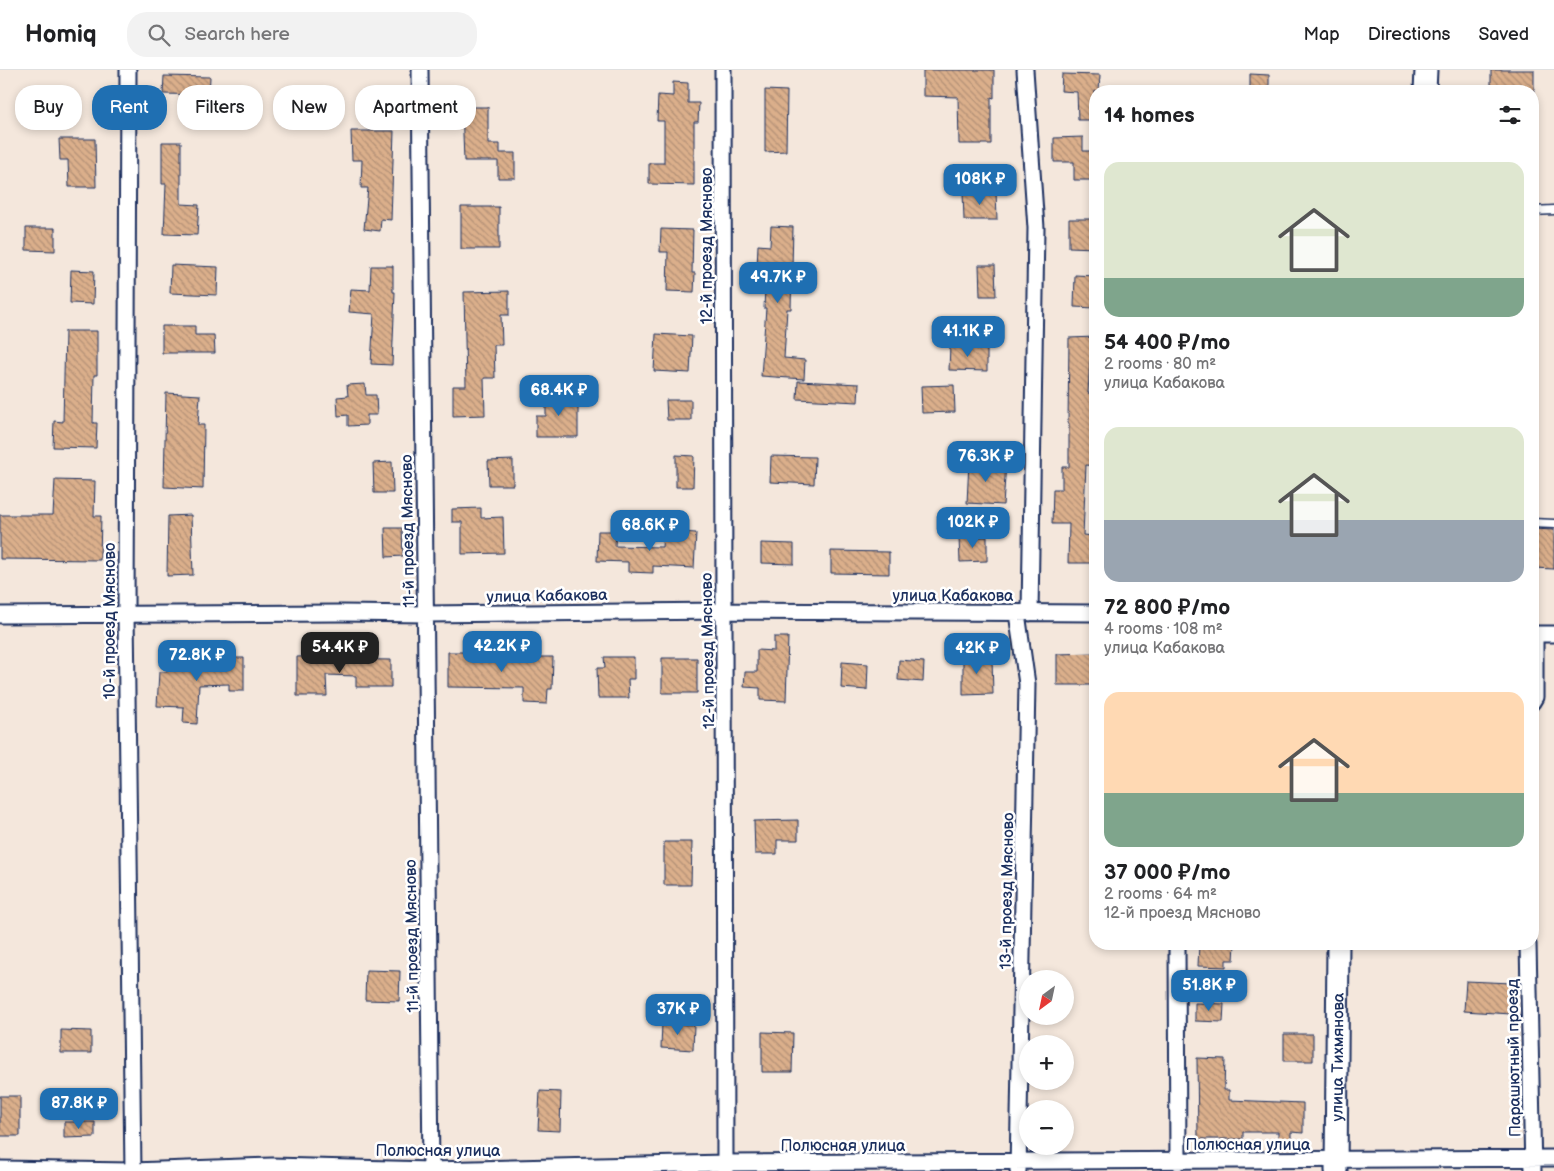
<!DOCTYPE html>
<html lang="en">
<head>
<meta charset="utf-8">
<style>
	:root { --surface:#fff; --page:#f2f2f2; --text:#202124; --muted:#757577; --line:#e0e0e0; --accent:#1f6fb2 }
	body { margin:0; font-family:"Balsamiq Sans",sans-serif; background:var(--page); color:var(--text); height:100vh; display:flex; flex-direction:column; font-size:19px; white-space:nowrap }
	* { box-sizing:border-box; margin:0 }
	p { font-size:16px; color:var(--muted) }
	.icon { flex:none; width:28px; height:28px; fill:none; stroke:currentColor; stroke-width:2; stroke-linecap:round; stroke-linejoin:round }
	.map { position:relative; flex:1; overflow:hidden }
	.side { position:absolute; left:1089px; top:15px; width:450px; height:865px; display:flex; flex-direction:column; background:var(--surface); border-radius:20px; box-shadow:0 2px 8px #0003 }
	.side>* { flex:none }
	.banner { position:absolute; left:15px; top:15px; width:475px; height:45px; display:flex; gap:10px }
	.needle { width:32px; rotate:213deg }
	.controls { position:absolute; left:1019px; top:900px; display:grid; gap:10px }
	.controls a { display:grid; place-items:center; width:55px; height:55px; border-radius:50%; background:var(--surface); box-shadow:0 2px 8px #0003; font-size:25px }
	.price { position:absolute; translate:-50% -42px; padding:0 11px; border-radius:10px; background:var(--accent); color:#fff; font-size:16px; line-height:32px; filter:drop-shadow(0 1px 2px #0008) }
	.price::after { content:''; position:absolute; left:50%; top:30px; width:15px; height:11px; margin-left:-8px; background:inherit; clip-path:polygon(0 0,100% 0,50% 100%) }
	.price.active { background:#222; color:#fff }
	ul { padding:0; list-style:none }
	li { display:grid; align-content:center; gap:10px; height:265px; padding:0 15px }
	li span { display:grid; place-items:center; height:155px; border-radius:15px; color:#555 }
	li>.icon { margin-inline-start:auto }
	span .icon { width:90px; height:90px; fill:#fffc; stroke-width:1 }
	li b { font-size:21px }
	h2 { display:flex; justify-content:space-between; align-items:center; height:60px; padding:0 15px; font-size:21px }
	.pill { padding:0 18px; border-radius:20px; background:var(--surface); box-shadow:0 2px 8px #0003; font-size:18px; line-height:45px }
	.pill.active { background:var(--accent); color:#fff }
	header { display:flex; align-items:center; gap:30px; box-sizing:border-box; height:70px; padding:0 25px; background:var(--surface); border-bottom:1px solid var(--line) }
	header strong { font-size:24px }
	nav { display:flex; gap:28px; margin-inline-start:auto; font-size:18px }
	.search { width:350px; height:45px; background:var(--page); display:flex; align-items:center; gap:12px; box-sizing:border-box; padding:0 18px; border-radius:20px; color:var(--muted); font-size:19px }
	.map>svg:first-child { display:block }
	.building { fill:url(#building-back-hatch); stroke:#1b2f5e }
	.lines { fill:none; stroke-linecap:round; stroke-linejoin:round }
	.lane-casing { stroke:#1b2f5e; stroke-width:11 }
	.street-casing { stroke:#1b2f5e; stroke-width:19 }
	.secondary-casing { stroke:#1b2f5e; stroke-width:25 }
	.lane { stroke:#fff; stroke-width:8 }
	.street { stroke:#fff; stroke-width:15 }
	.secondary { stroke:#fff; stroke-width:21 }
	.labels { text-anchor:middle; stroke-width:5; stroke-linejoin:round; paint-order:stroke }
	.street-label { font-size:16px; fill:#1b2f5e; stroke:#fff }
</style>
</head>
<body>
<header>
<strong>Homiq</strong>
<div class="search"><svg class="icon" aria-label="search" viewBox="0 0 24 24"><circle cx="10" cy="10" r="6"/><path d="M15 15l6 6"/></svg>Search here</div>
<nav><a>Map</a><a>Directions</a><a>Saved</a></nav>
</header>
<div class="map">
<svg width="1554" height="1101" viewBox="0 0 1554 1101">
	<defs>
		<pattern id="building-back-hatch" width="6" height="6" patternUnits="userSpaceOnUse" patternTransform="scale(1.25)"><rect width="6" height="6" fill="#dbaf8b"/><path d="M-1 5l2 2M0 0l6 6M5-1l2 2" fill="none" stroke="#b18f75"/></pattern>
	</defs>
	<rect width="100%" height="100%" fill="#f4e7dc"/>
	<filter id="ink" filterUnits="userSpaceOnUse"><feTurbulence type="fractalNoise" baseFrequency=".02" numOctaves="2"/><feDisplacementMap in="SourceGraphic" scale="10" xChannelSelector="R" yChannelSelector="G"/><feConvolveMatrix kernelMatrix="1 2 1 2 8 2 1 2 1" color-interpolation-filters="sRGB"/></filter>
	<g filter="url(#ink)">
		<path class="building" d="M 923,0 L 994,0 L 994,28 L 991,27 L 991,74 L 959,74 L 958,27 L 923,26 Z
			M 1491,0 L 1534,0 L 1534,21 L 1491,21 Z
			M 1062,4 L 1100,5 L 1099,21 L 1095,21 L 1095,50 L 1078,50 L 1077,22 L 1061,21 Z
			M 1250,4 L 1269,5 L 1269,21 L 1250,21 Z
			M 164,6 L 210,7 L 209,25 L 163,24 Z
			M 673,12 L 688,13 L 688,33 L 699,33 L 698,52 L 694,52 L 694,115 L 649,114 L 649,93 L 664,93 L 664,51 L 657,51 L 658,25 L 673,26 Z
			M 765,20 L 787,21 L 786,81 L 765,82 Z
			M 462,37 L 488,37 L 488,74 L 500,74 L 500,83 L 515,83 L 515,108 L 498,108 L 498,91 L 464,91 Z
			M 351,61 L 394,61 L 391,150 L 381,149 L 380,161 L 364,159 L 368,118 L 361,118 L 362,90 L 352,90 Z
			M 1083,67 L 1083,81 L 1095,81 L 1095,110 L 1074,110 L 1074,92 L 1054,92 L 1054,68 Z
			M 59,69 L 95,69 L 96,117 L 69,117 L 68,90 L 60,90 Z
			M 162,72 L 181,72 L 181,134 L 199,135 L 197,165 L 164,164 L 166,114 L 162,114 Z
			M 996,121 L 997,150 L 964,150 L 963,122 Z
			M 461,137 L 499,137 L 499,179 L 461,179 Z
			M 1069,149 L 1095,149 L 1095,178 L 1069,177 Z
			M 771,156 L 793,157 L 791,239 L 787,239 L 784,288 L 805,290 L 804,309 L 761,306 L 766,238 L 764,238 L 766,198 L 757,198 L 758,175 L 770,176 Z
			M 26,158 L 55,158 L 55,181 L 26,180 Z
			M 661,159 L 693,160 L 692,203 L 695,203 L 694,222 L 667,221 L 668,182 L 660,182 Z
			M 171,195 L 218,197 L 217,225 L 170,223 Z
			M 979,195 L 995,195 L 996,226 L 980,226 Z
			M 371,196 L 393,196 L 393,222 L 395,222 L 392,295 L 371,294 L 374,244 L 349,242 L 351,219 L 370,220 Z
			M 71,200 L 94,201 L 93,234 L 70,233 Z
			M 1075,205 L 1095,206 L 1095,238 L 1074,237 Z
			M 509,221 L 509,245 L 501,245 L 502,275 L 494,275 L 495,308 L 484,308 L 485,345 L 453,346 L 453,316 L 466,316 L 464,222 Z
			M 162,256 L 195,256 L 195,265 L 214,265 L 215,283 L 162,283 Z
			M 65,261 L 97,261 L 97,305 L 94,305 L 93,353 L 97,353 L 96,378 L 53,377 L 54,351 L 63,352 Z
			M 656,264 L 692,266 L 690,303 L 654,301 Z
			M 1095,267 L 1095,290 L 1090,290 L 1088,323 L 1095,324 L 1095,396 L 1086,395 L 1083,465 L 1095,466 L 1095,493 L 1068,493 L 1069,454 L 1052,454 L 1053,419 L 1062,419 L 1062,397 L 1069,397 L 1069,353 L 1068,353 L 1069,268 Z
			M 950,276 L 987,276 L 987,301 L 949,300 Z
			M 798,311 L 859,314 L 858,332 L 797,329 Z
			M 365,314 L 366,325 L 376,325 L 377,345 L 367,345 L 367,355 L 348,356 L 348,345 L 338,346 L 337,327 L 348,326 L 347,315 Z
			M 954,315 L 955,342 L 922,343 L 921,316 Z
			M 166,323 L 200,325 L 198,355 L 204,355 L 203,419 L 164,417 Z
			M 546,324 L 578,324 L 578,367 L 536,367 L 536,346 L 546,346 Z
			M 666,330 L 691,330 L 691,350 L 667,350 Z
			M 676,385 L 694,386 L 693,417 L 676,417 Z
			M 771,386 L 815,387 L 814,414 L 770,412 Z
			M 513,390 L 513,415 L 489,415 L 488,391 Z
			M 392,392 L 393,423 L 374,423 L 373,393 Z
			M 969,392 L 1006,394 L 1003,435 L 967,433 Z
			M 55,410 L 95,411 L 94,446 L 101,446 L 100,490 L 0,489 L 0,445 L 53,445 Z
			M 481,438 L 481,448 L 503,447 L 504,483 L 462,484 L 462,452 L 452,452 L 452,439 Z
			M 191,445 L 193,505 L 167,506 L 168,446 Z
			M 385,458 L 402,458 L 403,486 L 386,487 Z
			M 1532,459 L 1554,460 L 1554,499 L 1532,498 Z
			M 598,461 L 616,461 L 615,476 L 662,477 L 663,461 L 696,463 L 694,498 L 653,496 L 653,503 L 628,502 L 628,492 L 597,491 Z
			M 987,467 L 987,491 L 960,492 L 959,468 Z
			M 761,473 L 794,474 L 794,494 L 761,493 Z
			M 831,481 L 889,482 L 889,504 L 831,503 Z
			M 774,567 L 788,567 L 786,631 L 760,630 L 760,618 L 744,617 L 745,602 L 757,602 L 757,580 L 774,581 Z
			M 448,582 L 477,582 L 477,583 L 511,585 L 511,587 L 553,587 L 552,619 L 548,619 L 547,634 L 524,633 L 524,618 L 448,617 Z
			M 963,583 L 977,583 L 977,588 L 992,588 L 993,624 L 963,625 Z
			M 1095,583 L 1095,615 L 1057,615 L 1057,584 Z
			M 326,586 L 326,589 L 391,590 L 391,617 L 356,617 L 356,606 L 326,605 L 327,626 L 297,626 L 297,587 Z
			M 604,587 L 634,587 L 634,609 L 628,609 L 629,628 L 598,628 L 597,598 L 605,598 Z
			M 217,588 L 244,588 L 244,621 L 229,621 L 229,614 L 199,615 L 197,654 L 183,653 L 184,637 L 157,636 L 159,602 L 167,602 L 168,589 L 218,591 Z
			M 662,588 L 697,588 L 697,623 L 662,623 Z
			M 899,590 L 924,592 L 923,612 L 898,610 Z
			M 842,592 L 868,594 L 867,620 L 841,618 Z
			M 798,750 L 798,770 L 777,770 L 777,784 L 755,784 L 754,751 Z
			M 664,772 L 692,772 L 691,815 L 664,815 Z
			M 1199,874 L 1235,874 L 1234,890 L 1226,890 L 1226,897 L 1198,896 Z
			M 366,900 L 400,901 L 399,931 L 365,930 Z
			M 1466,911 L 1512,913 L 1511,944 L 1464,941 Z
			M 1195,933 L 1224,934 L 1223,952 L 1195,951 Z
			M 662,953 L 694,955 L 693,980 L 661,978 Z
			M 61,960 L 91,961 L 91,983 L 61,983 Z
			M 762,962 L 793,963 L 792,1002 L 762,1002 Z
			M 1284,964 L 1313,964 L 1313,991 L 1284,991 Z
			M 1197,988 L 1225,989 L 1224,1020 L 1229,1020 L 1229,1030 L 1303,1033 L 1303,1063 L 1291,1062 L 1291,1070 L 1278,1070 L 1278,1062 L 1243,1062 L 1243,1069 L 1198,1069 Z
			M 540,1021 L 561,1022 L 560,1061 L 538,1060 Z
			M 0,1026 L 20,1026 L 20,1066 L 0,1066 Z
			M 64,1052 L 95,1052 L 95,1067 L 64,1068 Z"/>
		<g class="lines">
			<defs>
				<path id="lane" d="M 1532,141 L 1554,140
					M 1532,453 L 1554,454"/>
				<path id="street" d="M 128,0 L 126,544 L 133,1101
					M 420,0 L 431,1101
					M 723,0 L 725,1101
					M 1025,0 L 1036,158 L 1030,543
					M 1017,543 L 1027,614 L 1018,1101
					M 0,545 L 341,543 L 426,544 L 723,541 L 1095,543
					M 1532,564 L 1554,564
					M 1532,632 L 1535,627 L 1535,564
					M 1177,874 L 1178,1092
					M 1528,874 L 1533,1101
					M 0,1099 L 131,1101
					M 133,1101 L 272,1096 L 431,1100 L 725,1093 L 1554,1088"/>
				<g id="secondary">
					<path d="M 1425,21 L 1426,0"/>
					<path id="s1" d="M 1336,1101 L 1338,874"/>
				</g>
			</defs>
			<use href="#lane" class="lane-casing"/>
			<use href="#street" class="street-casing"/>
			<use href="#secondary" class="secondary-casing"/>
			<use href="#lane" class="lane"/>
			<use href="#street" class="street"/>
			<use href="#secondary" class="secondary"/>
		</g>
	</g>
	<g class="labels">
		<g class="street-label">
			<text transform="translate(706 176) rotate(-90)" y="6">12-й проезд Мясново</text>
			<text transform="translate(407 461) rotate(-91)" y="6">11-й проезд Мясново</text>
			<text transform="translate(547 525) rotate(-1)" y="6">улица Кабакова</text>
			<text x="953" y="531">улица Кабакова</text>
			<text transform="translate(109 551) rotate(-90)" y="6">10-й проезд Мясново</text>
			<text transform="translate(707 581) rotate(-91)" y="6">12-й проезд Мясново</text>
			<text transform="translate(1006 821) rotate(-89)" y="6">13-й проезд Мясново</text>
			<text transform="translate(411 866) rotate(-91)" y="6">11-й проезд Мясново</text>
			<text dy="6" stroke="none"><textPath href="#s1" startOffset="114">улица Тихмянова</textPath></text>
			<text transform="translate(1513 988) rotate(-91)" y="6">Парашютный проезд</text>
			<text x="1248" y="1080">Полюсная улица</text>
			<text x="843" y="1081">Полюсная улица</text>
			<text x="438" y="1086">Полюсная улица</text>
		</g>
	</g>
</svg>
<div class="controls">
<a><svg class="needle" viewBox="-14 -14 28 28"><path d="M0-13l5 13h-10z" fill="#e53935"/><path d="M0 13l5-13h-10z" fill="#757577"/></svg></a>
<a>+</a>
<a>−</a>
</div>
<b class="price" style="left:980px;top:136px">108K ₽</b>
<b class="price" style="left:778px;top:234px">49.7K ₽</b>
<b class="price" style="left:968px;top:288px">41.1K ₽</b>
<b class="price" style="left:559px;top:347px">68.4K ₽</b>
<b class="price" style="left:986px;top:413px">76.3K ₽</b>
<b class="price" style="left:973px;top:479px">102K ₽</b>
<b class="price" style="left:650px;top:482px">68.6K ₽</b>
<b class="price" style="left:502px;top:603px">42.2K ₽</b>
<b class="price active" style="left:340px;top:604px">54.4K ₽</b>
<b class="price" style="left:977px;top:605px">42K ₽</b>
<b class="price" style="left:197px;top:612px">72.8K ₽</b>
<b class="price" style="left:1209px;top:942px">51.8K ₽</b>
<b class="price" style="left:678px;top:966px">37K ₽</b>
<b class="price" style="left:79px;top:1060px">87.8K ₽</b>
<div class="banner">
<a class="pill">Buy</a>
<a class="pill active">Rent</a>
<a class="pill">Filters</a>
<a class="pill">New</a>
<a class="pill">Apartment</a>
</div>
<section class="side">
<h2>14 homes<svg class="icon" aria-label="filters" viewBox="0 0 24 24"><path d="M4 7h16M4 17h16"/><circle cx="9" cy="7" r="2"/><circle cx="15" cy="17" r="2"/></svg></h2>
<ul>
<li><span style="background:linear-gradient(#dfe7d0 75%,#7fa58c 0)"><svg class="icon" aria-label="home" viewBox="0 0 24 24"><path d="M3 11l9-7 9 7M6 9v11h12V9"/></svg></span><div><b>54 400 ₽/mo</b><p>2 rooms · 80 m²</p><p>улица Кабакова</p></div></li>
<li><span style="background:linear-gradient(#dfe7d0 60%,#9aa5b1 0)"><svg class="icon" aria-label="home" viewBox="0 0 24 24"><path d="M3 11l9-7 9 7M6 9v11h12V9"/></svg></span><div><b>72 800 ₽/mo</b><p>4 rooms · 108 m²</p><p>улица Кабакова</p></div></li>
<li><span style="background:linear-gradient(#ffd9b3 65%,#7fa58c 0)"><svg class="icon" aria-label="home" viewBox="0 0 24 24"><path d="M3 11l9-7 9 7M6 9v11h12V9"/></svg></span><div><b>37 000 ₽/mo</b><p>2 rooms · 64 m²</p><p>12-й проезд Мясново</p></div></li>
</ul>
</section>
</div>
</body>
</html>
